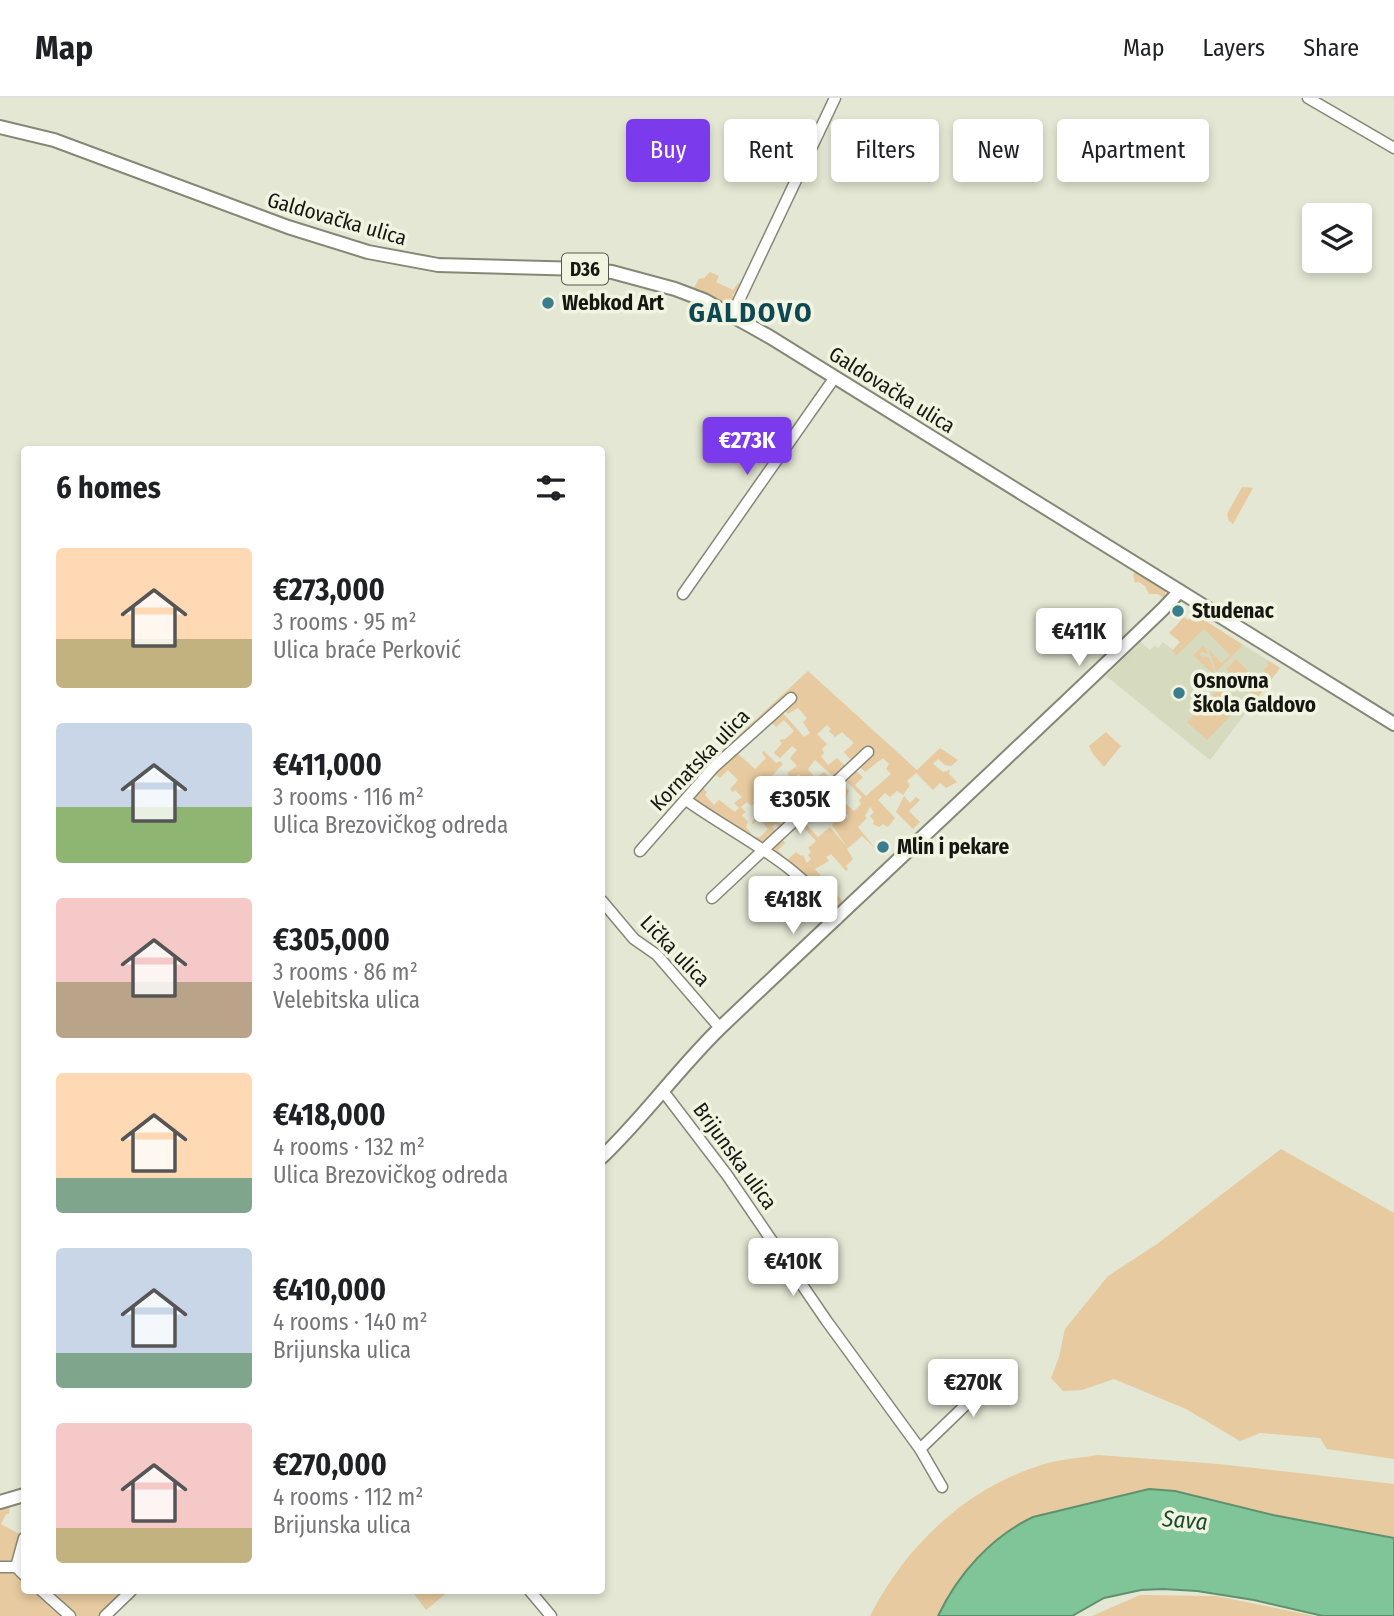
<!DOCTYPE html>
<html lang="en">
<head>
<meta charset="utf-8">
<style>
	:root { --surface:#fff; --page:#f2f2f2; --text:#202124; --muted:#757577; --line:#e0e0e0; --accent:#7c3aed }
	body { margin:0; font-family:"Fira Sans Condensed",sans-serif; background:var(--page); color:var(--text); height:100vh; display:flex; flex-direction:column; font-size:26px; white-space:nowrap }
	* { box-sizing:border-box; margin:0 }
	p { font-size:23px; color:var(--muted) }
	.icon { flex:none; width:38px; height:38px; fill:none; stroke:currentColor; stroke-width:2; stroke-linecap:round; stroke-linejoin:round }
	.map { position:relative; flex:1; overflow:hidden }
	.sheet { position:absolute; left:21px; top:348px; width:584px; height:1148px; display:flex; flex-direction:column; background:var(--surface); border-radius:7px; box-shadow:0 4px 10px #0003 }
	.sheet>* { flex:none }
	.top-card { position:absolute; left:626px; top:21px; width:662px; height:63px; display:flex; gap:14px }
	.fabs { position:absolute; left:1302px; top:105px; display:grid; gap:14px }
	.fabs a { display:grid; place-items:center; width:70px; height:70px; border-radius:7px; background:var(--surface); box-shadow:0 4px 10px #0003; font-size:35px }
	.price { position:absolute; translate:-50% -60px; padding:0 16px; border-radius:7px; background:#fff; color:#222; font-size:23px; line-height:46px; filter:drop-shadow(0 2px 4px #0008) }
	.price::after { content:''; position:absolute; left:50%; top:42px; width:21px; height:16px; margin-left:-10px; background:inherit; clip-path:polygon(0 0,100% 0,50% 100%) }
	.price.current { background:var(--accent); color:#fff }
	ul { padding:0; list-style:none }
	li { display:flex; align-items:center; gap:21px; height:175px; padding:0 35px }
	li span { display:grid; place-items:center; flex:none; width:196px; height:140px; border-radius:7px; color:#555 }
	li>.icon { margin-inline-start:auto }
	span .icon { width:84px; height:84px; fill:#fffc; stroke-width:1 }
	li b { font-size:30px }
	h2 { display:flex; justify-content:space-between; align-items:center; height:84px; padding:0 35px; font-size:30px }
	.tag { padding:0 24px; border-radius:7px; background:var(--surface); box-shadow:0 4px 10px #0003; font-size:24px; line-height:63px }
	.tag.current { background:var(--accent); color:#fff }
	header { display:flex; align-items:center; gap:42px; box-sizing:border-box; height:98px; padding:0 35px; background:var(--surface); border-bottom:2px solid var(--line) }
	header strong { font-size:33px }
	nav { display:flex; gap:38px; margin-inline-start:auto; font-size:24px }
	.map>svg:first-child { display:block }
	.built { fill:#d6dbc0 }
	.green { fill:#e7caa0 }
	.water { fill:#80c598; stroke:#60916f; stroke-width:2 }
	.lines { fill:none; stroke-linecap:round; stroke-linejoin:round }
	.minor-casing { stroke:#858876; stroke-width:13 }
	.major-casing { stroke:#858876; stroke-width:16 }
	.minor { stroke:#fff; stroke-width:10 }
	.major { stroke:#fff; stroke-width:12 }
	.poi-dot { fill:#3a7e8d; stroke:#f1f4e1; stroke-width:2.5 }
	.labels { text-anchor:middle; stroke-width:7; stroke-linejoin:round; paint-order:stroke }
	.shield { fill:#f1f4e1; stroke:#57594f; stroke-width:2 }
	.shield-label { font-size:19px; font-weight:bold; fill:#151710 }
	.street-label { font-size:21px; fill:#151710; stroke:#f1f4e1 }
	.poi-label { font-size:21px; font-weight:bold; fill:#151710; stroke:#f1f4e1; text-anchor:start }
	.water-label { font-size:23px; font-style:italic; fill:#1a4d30; stroke:#f1f4e1 }
	.district-label { font-size:28px; font-weight:bold; letter-spacing:2px; fill:#0d4853; stroke:#f1f4e1 }
</style>
</head>
<body>
<header>
<strong>Map</strong>
<nav><a>Map</a><a>Layers</a><a>Share</a></nav>
</header>
<div class="map">
<svg width="1394" height="1518" viewBox="0 0 1394 1518">
	<rect width="100%" height="100%" fill="#e3e7d3"/>
	<path class="built" d="M 1202,521 L 1280,570 L 1210,662 L 1106,578 L 1141,544 L 1150,552 L 1155,547 L 1158,550 L 1163,544 L 1173,552 Z"/>
	<path class="green" d="M 710,174 L 719,178 L 716,184 L 733,192 L 738,185 L 742,187 L 738,197 L 732,196 L 735,201 L 729,208 L 693,191 L 699,181 L 704,180 Z
		M 1242,389 L 1253,390 L 1233,426 L 1229,423 L 1227,416 Z
		M 1136,474 L 1165,492 L 1165,501 L 1158,496 L 1149,496 L 1145,488 L 1139,484 L 1135,485 L 1133,476 Z
		M 1193,515 L 1243,547 L 1216,574 L 1209,552 L 1222,565 L 1230,557 L 1204,531 L 1177,557 L 1172,553 L 1180,544 L 1169,535 L 1184,519 L 1188,522 Z
		M 1204,547 L 1208,556 L 1202,554 L 1200,557 L 1203,560 L 1209,559 L 1215,577 L 1205,587 L 1203,585 L 1212,575 L 1193,557 Z
		M 1236,561 L 1253,578 L 1243,588 L 1226,571 Z
		M 1267,562 L 1280,570 L 1250,609 L 1242,603 L 1268,577 L 1263,572 L 1268,568 Z
		M 808,573 L 917,672 L 940,650 L 958,662 L 951,668 L 945,667 L 938,661 L 933,666 L 943,674 L 950,672 L 949,676 L 957,684 L 946,690 L 940,685 L 933,692 L 916,675 L 907,683 L 910,687 L 903,697 L 897,693 L 890,699 L 885,695 L 878,702 L 895,720 L 888,729 L 883,726 L 879,729 L 873,726 L 874,723 L 870,718 L 874,714 L 870,709 L 865,718 L 867,720 L 858,729 L 875,750 L 862,738 L 847,751 L 853,761 L 846,768 L 848,771 L 846,773 L 831,756 L 826,759 L 829,763 L 815,771 L 846,807 L 837,813 L 832,808 L 835,804 L 822,789 L 817,792 L 769,753 L 780,739 L 785,745 L 778,752 L 787,762 L 796,754 L 801,758 L 803,757 L 807,765 L 811,761 L 808,757 L 811,754 L 808,750 L 816,743 L 804,730 L 798,734 L 791,728 L 800,720 L 818,739 L 830,729 L 847,749 L 832,727 L 840,719 L 844,722 L 848,718 L 843,712 L 844,710 L 829,695 L 839,683 L 849,693 L 844,704 L 854,713 L 861,706 L 859,702 L 862,699 L 843,680 L 853,670 L 863,679 L 855,687 L 866,698 L 891,676 L 886,671 L 889,666 L 883,660 L 865,674 L 857,666 L 871,654 L 868,649 L 852,663 L 844,654 L 854,645 L 842,634 L 835,639 L 829,633 L 831,631 L 827,627 L 817,636 L 827,646 L 822,651 L 824,655 L 821,658 L 828,667 L 837,660 L 846,669 L 834,679 L 815,662 L 808,671 L 815,680 L 824,674 L 832,682 L 810,704 L 802,695 L 810,688 L 799,676 L 792,682 L 787,675 L 797,668 L 790,660 L 797,652 L 792,648 L 780,660 L 774,655 L 782,645 L 779,642 L 785,641 L 794,633 L 784,622 L 776,629 L 770,623 L 782,614 L 804,639 L 810,635 L 803,624 L 807,620 L 798,610 L 788,616 L 784,611 L 732,649 L 729,646 Z
		M 1220,590 L 1239,609 L 1207,642 L 1187,624 Z
		M 1106,634 L 1121,648 L 1104,669 L 1093,656 L 1089,648 Z
		M 764,653 L 776,665 L 780,663 L 783,666 L 772,678 L 775,681 L 772,688 L 781,695 L 778,698 L 786,706 L 794,699 L 804,709 L 785,727 L 776,718 L 780,714 L 765,696 L 751,708 L 747,704 L 741,709 L 746,714 L 742,717 L 748,724 L 746,729 L 754,739 L 760,739 L 768,731 L 760,721 L 751,727 L 754,721 L 757,722 L 763,715 L 770,723 L 775,719 L 782,728 L 780,729 L 775,726 L 772,729 L 777,734 L 762,747 L 693,704 L 692,700 L 701,688 L 707,694 L 705,697 L 714,707 L 719,702 L 735,714 L 739,710 L 734,705 L 742,699 L 735,692 L 733,694 L 730,691 L 738,682 L 728,672 L 720,680 L 714,675 L 736,654 L 755,671 L 766,660 L 762,655 Z
		M 904,698 L 910,705 L 916,699 L 920,702 L 909,713 L 920,724 L 913,731 L 896,714 Z
		M 1281,1051 L 1394,1115 L 1394,1361 L 1327,1351 L 1320,1340 L 1260,1335 L 1240,1343 L 1186,1311 L 1114,1281 L 1082,1292 L 1063,1293 L 1051,1280 L 1059,1259 L 1065,1231 L 1108,1178 L 1157,1146 Z
		M 1098,1357 L 1219,1366 L 1394,1386 L 1394,1440 L 1273,1417 L 1160,1391 L 1149,1391 L 1033,1419 C 992,1439 958,1477 938,1518 L 870,1518 C 906,1447 967,1389 1045,1366 C 1061,1361 1081,1360 1098,1357 Z
		M 10,1407 L 9,1416 L 6,1416 L 1,1426 L 23,1438 L 14,1467 L 0,1468 L 0,1409 Z
		M 0,1472 L 10,1472 L 24,1481 L 24,1493 L 40,1493 L 69,1518 L 0,1518 Z
		M 48,1493 L 127,1493 L 99,1518 L 75,1518 Z
		M 412,1493 L 449,1493 L 426,1512 Z
		M 1140,1497 L 1216,1498 L 1315,1518 L 1092,1518 Z"/>
	<path class="water" d="M 1149,1391 L 1175,1393 L 1273,1417 L 1394,1440 L 1394,1518 L 1323,1518 L 1254,1502 L 1197,1493 L 1163,1491 L 1141,1492 L 1104,1500 L 1072,1518 L 938,1518 C 958,1476 991,1439 1033,1419 Z"/>
	<g class="lines">
		<defs>
			<path id="minor" d="M 1308,0 L 1394,50
				M 732,217 L 835,0
				M 683,496 L 835,279
				M 686,702 C 739,740 800,765 837,821
				M 640,753 L 714,669 L 791,600
				M 712,800 L 868,654
				M 602,803 L 634,841 L 657,857 L 720,930
				M 663,993 L 727,1077 L 826,1222 L 920,1351 L 942,1389
				M 920,1351 L 1005,1269
				M 0,1469 L 16,1469
				M 16,1469 L 24,1440
				M 16,1469 L 24,1477
				M 42,1493 L 70,1518
				M 530,1493 L 551,1518
				M 105,1518 L 131,1493"/>
			<path id="major" d="M 0,29 L 54,42 L 288,129 L 368,154 L 438,167 L 584,171 L 612,174 L 675,191 L 704,202 L 770,239 L 1394,626
				M 602,1059 C 644,1019 678,971 720,930 C 867,790 1017,652 1163,511 L 1180,493
				M 0,1404 L 24,1397"/>
		</defs>
		<use href="#minor" class="minor-casing"/>
		<use href="#major" class="major-casing"/>
		<use href="#minor" class="minor"/>
		<use href="#major" class="major"/>
	</g>
	<g class="poi-dot">
		<circle cx="548" cy="205" r="7"/>
		<circle cx="1178" cy="513" r="7"/>
		<circle cx="1179" cy="595" r="7"/>
		<circle cx="883" cy="749" r="7"/>
	</g>
	<g class="labels">
		<rect class="shield" x="562" y="155.5" width="46" height="31" rx="5"/>
		<g class="shield-label">
			<text x="585" y="178">D36</text>
		</g>
		<g class="street-label">
			<text transform="translate(337 121) rotate(16)" y="7">Galdovačka ulica</text>
			<text transform="translate(892 292) rotate(32)" y="7">Galdovačka ulica</text>
			<text transform="translate(700 662) rotate(-46)" y="7">Kornatska ulica</text>
			<text transform="translate(675 853) rotate(46)" y="7">Lička ulica</text>
			<text transform="translate(735 1058) rotate(54)" y="7">Brijunska ulica</text>
		</g>
		<g class="poi-label">
			<text x="562" y="212">Webkod Art</text>
			<text x="1192" y="520">Studenac</text>
			<text x="1193" y="590">Osnovna<tspan x="1193" dy="24">škola Galdovo</tspan></text>
			<text x="897" y="756">Mlin i pekare</text>
		</g>
		<g class="water-label">
			<text transform="translate(1185 1422) rotate(5)" y="8">Sava</text>
		</g>
		<g class="district-label">
			<text x="751" y="224">GALDOVO</text>
		</g>
	</g>
</svg>
<div class="fabs">
<a><svg class="icon" aria-label="layers" viewBox="0 0 24 24"><path d="M12 4l9 5-9 5-9-5zM3 14l9 5 9-5"/></svg></a>
</div>
<b class="price current" style="left:747px;top:379px">€273K</b>
<b class="price" style="left:1079px;top:570px">€411K</b>
<b class="price" style="left:800px;top:738px">€305K</b>
<b class="price" style="left:793px;top:838px">€418K</b>
<b class="price" style="left:793px;top:1200px">€410K</b>
<b class="price" style="left:973px;top:1321px">€270K</b>
<div class="top-card">
<a class="tag current">Buy</a>
<a class="tag">Rent</a>
<a class="tag">Filters</a>
<a class="tag">New</a>
<a class="tag">Apartment</a>
</div>
<section class="sheet">
<h2>6 homes<svg class="icon" aria-label="filters" viewBox="0 0 24 24"><path d="M4 7h16M4 17h16"/><circle cx="9" cy="7" r="2"/><circle cx="15" cy="17" r="2"/></svg></h2>
<ul>
<li><span style="background:linear-gradient(#ffd9b3 65%,#c2b280 0)"><svg class="icon" aria-label="home" viewBox="0 0 24 24"><path d="M3 11l9-7 9 7M6 9v11h12V9"/></svg></span><div><b>€273,000</b><p>3 rooms · 95 m²</p><p>Ulica braće Perković</p></div></li>
<li><span style="background:linear-gradient(#c9d6e8 60%,#8fb573 0)"><svg class="icon" aria-label="home" viewBox="0 0 24 24"><path d="M3 11l9-7 9 7M6 9v11h12V9"/></svg></span><div><b>€411,000</b><p>3 rooms · 116 m²</p><p>Ulica Brezovičkog odreda</p></div></li>
<li><span style="background:linear-gradient(#f6c9c9 60%,#b9a48a 0)"><svg class="icon" aria-label="home" viewBox="0 0 24 24"><path d="M3 11l9-7 9 7M6 9v11h12V9"/></svg></span><div><b>€305,000</b><p>3 rooms · 86 m²</p><p>Velebitska ulica</p></div></li>
<li><span style="background:linear-gradient(#ffd9b3 75%,#7fa58c 0)"><svg class="icon" aria-label="home" viewBox="0 0 24 24"><path d="M3 11l9-7 9 7M6 9v11h12V9"/></svg></span><div><b>€418,000</b><p>4 rooms · 132 m²</p><p>Ulica Brezovičkog odreda</p></div></li>
<li><span style="background:linear-gradient(#c9d6e8 75%,#7fa58c 0)"><svg class="icon" aria-label="home" viewBox="0 0 24 24"><path d="M3 11l9-7 9 7M6 9v11h12V9"/></svg></span><div><b>€410,000</b><p>4 rooms · 140 m²</p><p>Brijunska ulica</p></div></li>
<li><span style="background:linear-gradient(#f6c9c9 75%,#c2b280 0)"><svg class="icon" aria-label="home" viewBox="0 0 24 24"><path d="M3 11l9-7 9 7M6 9v11h12V9"/></svg></span><div><b>€270,000</b><p>4 rooms · 112 m²</p><p>Brijunska ulica</p></div></li>
</ul>
</section>
</div>
</body>
</html>
